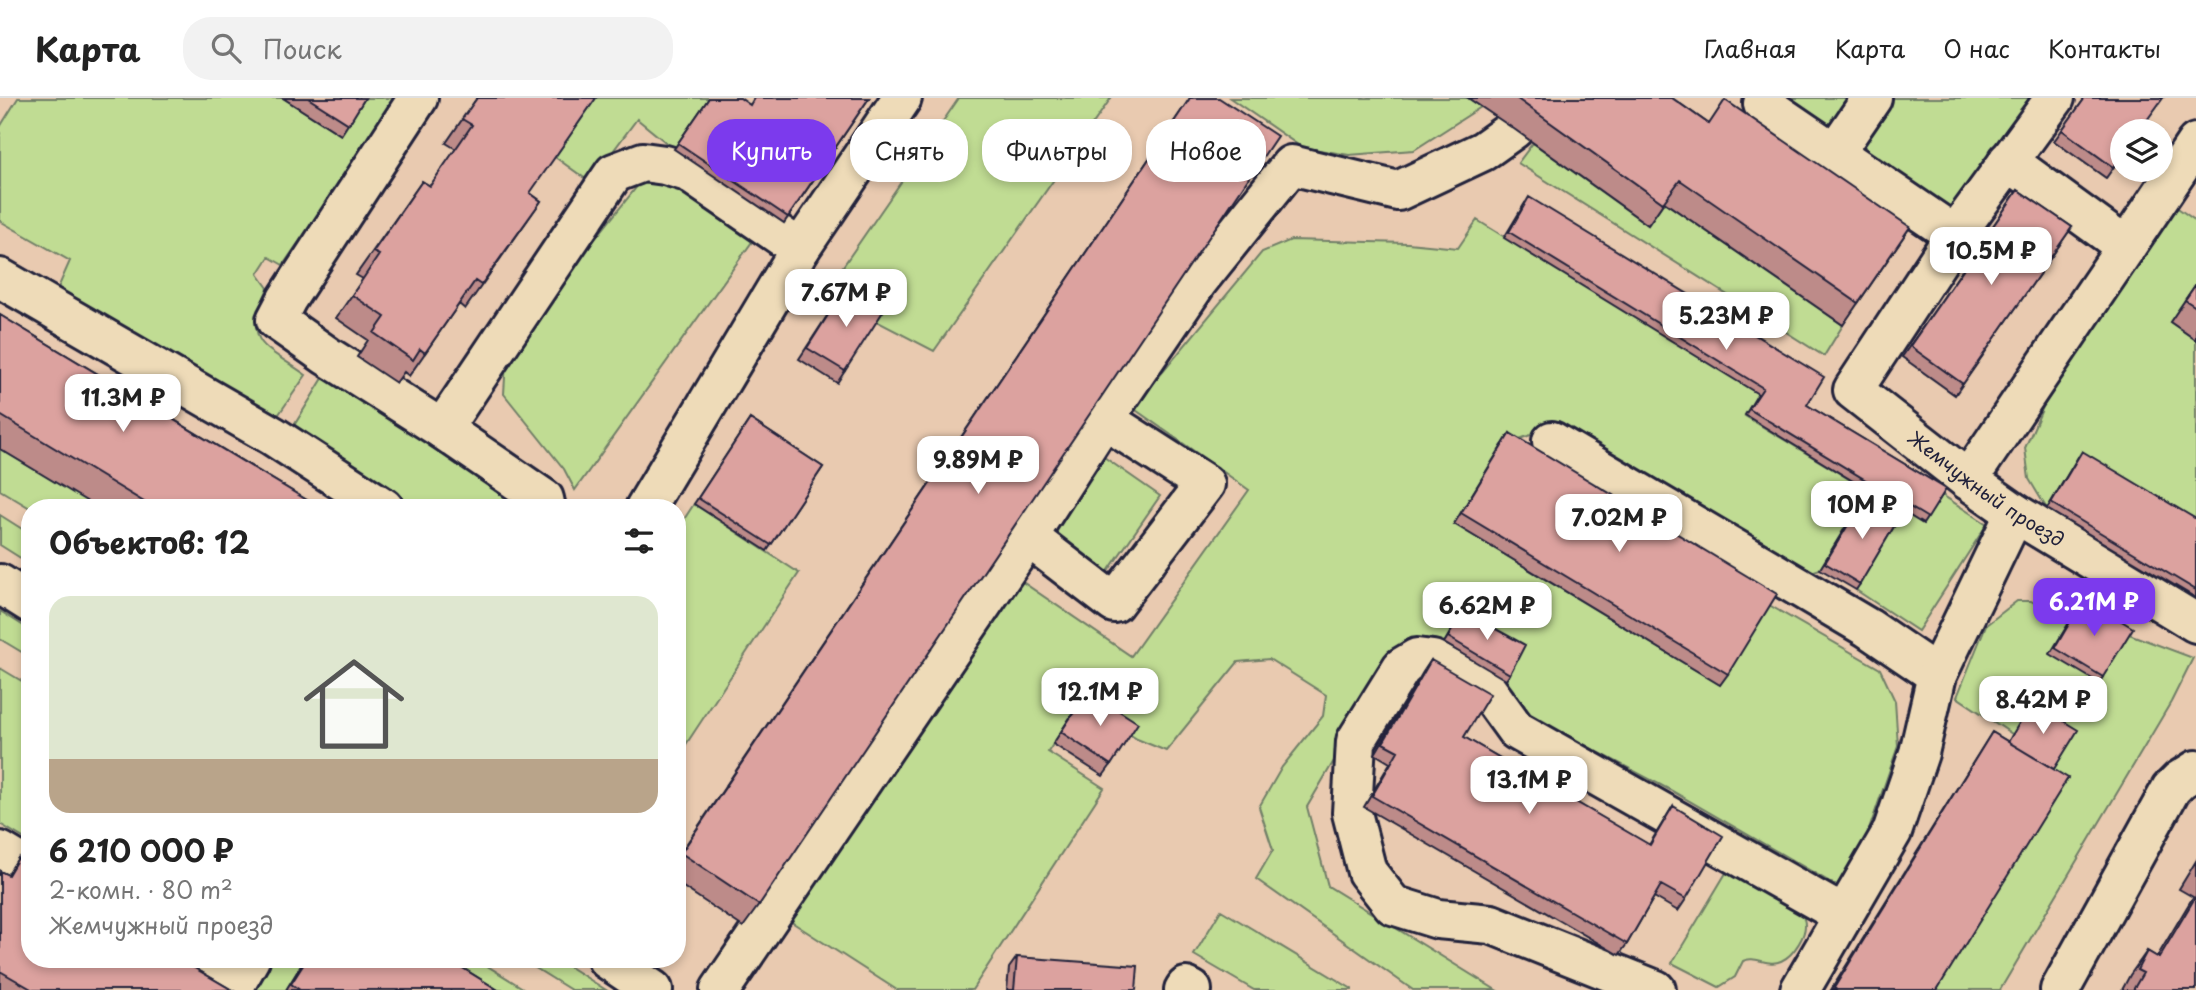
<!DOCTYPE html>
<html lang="ru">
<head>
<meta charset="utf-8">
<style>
	:root { --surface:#fff; --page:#f2f2f2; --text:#222; --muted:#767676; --line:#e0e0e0; --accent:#7c3aed }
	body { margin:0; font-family:"Playpen Sans",sans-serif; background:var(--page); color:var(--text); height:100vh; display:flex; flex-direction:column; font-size:26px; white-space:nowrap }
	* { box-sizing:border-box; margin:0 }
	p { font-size:23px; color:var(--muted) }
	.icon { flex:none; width:38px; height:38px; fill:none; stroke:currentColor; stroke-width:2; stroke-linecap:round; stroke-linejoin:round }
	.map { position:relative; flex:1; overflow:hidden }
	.side { position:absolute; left:21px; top:401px; width:665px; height:469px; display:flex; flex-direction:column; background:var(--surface); border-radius:28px; box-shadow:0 4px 10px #0003 }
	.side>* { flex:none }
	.banner { position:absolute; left:707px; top:21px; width:665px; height:63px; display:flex; gap:14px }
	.controls { position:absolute; left:2110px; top:21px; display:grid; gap:14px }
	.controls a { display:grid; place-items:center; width:63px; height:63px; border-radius:50%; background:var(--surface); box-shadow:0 4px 10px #0003; font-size:35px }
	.price { position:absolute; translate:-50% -60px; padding:0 16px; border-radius:14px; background:#fff; color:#222; font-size:23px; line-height:46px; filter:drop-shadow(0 2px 4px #0008) }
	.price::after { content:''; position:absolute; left:50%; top:42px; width:21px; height:16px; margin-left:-10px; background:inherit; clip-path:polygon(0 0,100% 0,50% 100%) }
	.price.current { background:var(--accent); color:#fff }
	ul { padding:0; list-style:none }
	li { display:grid; align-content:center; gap:14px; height:371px; padding:0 28px }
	li span { display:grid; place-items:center; height:217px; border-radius:21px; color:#555 }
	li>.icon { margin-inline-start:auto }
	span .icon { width:126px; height:126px; fill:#fffc; stroke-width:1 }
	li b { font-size:30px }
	h2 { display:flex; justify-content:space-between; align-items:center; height:84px; padding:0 28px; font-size:30px }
	.tag { padding:0 24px; border-radius:28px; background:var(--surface); box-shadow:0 4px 10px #0003; font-size:24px; line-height:63px }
	.tag.current { background:var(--accent); color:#fff }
	header { display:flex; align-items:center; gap:42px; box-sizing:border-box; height:98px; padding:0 35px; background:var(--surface); border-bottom:2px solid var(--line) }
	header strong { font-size:33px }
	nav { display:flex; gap:38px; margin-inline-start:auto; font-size:24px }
	.search { width:490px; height:63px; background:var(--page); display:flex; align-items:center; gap:18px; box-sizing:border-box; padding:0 24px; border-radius:28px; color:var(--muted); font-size:26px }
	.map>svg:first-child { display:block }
	.green { fill:#c0dc93; stroke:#717f67; stroke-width:2 }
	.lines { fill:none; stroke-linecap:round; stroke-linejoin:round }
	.minor-casing { stroke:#22223b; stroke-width:44 }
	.minor { stroke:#eedbb8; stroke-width:38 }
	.wall { fill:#bd8b89; stroke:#22223b; stroke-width:2 }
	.building { fill:#dca29f; stroke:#22223b; stroke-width:2 }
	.labels { text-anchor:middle; stroke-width:5; stroke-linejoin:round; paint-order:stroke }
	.street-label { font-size:19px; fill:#22223b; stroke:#eedbb8 }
</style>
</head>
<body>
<header>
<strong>Карта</strong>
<div class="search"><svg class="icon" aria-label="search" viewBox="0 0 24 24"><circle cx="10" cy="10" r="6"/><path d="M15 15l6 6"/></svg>Поиск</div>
<nav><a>Главная</a><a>Карта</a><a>О нас</a><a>Контакты</a></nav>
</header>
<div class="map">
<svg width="2196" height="892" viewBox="0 0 2196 892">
	<rect width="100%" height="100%" fill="#e9cab0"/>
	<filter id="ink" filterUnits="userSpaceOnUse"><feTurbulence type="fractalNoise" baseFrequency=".0143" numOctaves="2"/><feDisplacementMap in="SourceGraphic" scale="14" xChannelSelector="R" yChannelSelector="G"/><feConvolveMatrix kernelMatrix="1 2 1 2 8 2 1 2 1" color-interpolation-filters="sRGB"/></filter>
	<g filter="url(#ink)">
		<path class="green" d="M 18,0 L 283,0 L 341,37 L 342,0 L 395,0 L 364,50 L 283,167 L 269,159 L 258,176 L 268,190 C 243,248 261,245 306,277 L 270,329 L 54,199 L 70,163 L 0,123 L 0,29 Z
			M 596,0 L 709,0 L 674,51 L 637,21 L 590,84 L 555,59 Z
			M 959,0 L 1111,0 L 934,253 L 876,223 L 838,200 L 837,177 Z
			M 1230,0 L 1468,0 L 1481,9 L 1414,52 L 1349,57 L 1301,49 Z
			M 1768,0 L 1856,0 L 1828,42 Z
			M 1890,0 L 2037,0 L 1950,112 L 1857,46 Z
			M 1533,45 L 1648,127 L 1664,104 L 1843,227 L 1824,258 L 1518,65 Z
			M 643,81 L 674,83 L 759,134 L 575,392 L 564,371 L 504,296 L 506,263 L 544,205 Z
			M 2172,106 L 2196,123 L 2196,186 L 2170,224 L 2196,242 L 2196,430 L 2078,359 L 2047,411 L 2029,381 L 2025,350 L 2043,309 Z
			M 1477,122 L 1758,295 L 1745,318 L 1923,426 L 1942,397 L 1987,426 L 1918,533 L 1856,492 L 1895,427 L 1861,405 L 1820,471 L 1803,477 L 1545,332 L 1502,347 L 1454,426 L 1720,587 L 1769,507 L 1880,571 L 1895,603 L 1898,648 L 1862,752 L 1837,788 L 1672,693 L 1509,607 L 1506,582 L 1520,553 L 1459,519 L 1444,545 L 1404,543 L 1307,709 L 1328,788 L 1496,892 L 1413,892 L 1256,781 L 1273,752 L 1259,709 L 1282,669 L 1323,618 L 1326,597 L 1269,561 L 1238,564 L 1166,653 L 1137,641 L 1080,605 L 1048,654 L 1104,690 L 972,892 L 897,892 L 790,823 L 1018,481 L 1131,558 L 1249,392 L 1133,310 L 1262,154 L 1291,142 L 1408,145 L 1458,150 Z
			M 325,277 L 520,404 L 522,409 L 404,409 L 287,339 Z
			M 0,351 L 98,409 L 30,410 L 0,392 Z
			M 1101,357 L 1160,398 L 1104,479 L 1047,440 Z
			M 694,406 L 799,475 L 677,660 L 677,432 Z
			M 0,417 L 30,436 L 30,466 L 0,447 Z
			M 2017,503 L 2031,503 L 2069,525 L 2129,536 L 2193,560 L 2171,604 L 2000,892 L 1936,892 L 2012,636 L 1957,599 L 1986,527 Z
			M 0,513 L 30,532 L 30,559 L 0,541 Z
			M 0,570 L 30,588 L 30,744 L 0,726 Z
			M 1729,770 L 1798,812 C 1799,813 1804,820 1804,821 C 1809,835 1793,858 1781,863 C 1768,869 1755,857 1743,863 L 1735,879 L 1719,889 L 1672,865 Z
			M 1221,812 L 1352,891 L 1352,892 L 1254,892 L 1194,857 Z
			M 259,861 L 305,861 L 286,892 L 249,892 Z
			M 398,861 L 476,861 L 526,892 L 448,892 Z
			M 521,861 L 557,861 L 606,892 L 571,892 Z"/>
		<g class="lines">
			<defs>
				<g id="minor">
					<path d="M 418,0 L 287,201 L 276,222 L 327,258 L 442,331"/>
					<path id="s1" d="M 1763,6 L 1955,137 L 1853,292 L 1968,382 L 2015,415 L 2196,525"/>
					<path d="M 1835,54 L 1872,0"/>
					<path d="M 2008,63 L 2126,149 L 2196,45"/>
					<path d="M 1955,137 L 2055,0"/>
					<path d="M 0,180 L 273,338 L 384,410"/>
					<path d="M 1552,343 L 1868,530 L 1937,577"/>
					<path d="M 1968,382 L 2126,149"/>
					<path d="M 546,410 L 544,401 L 442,331 L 614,75 L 643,64 L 665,67 L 688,74 L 800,151"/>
					<path d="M 645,410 L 800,151 L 902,0"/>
					<path d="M 1028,439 L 1114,505 L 1205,386 L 1104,321"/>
					<path d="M 0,486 L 30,505"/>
					<path d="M 0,753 L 30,771"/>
					<path d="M 182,861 L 231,892"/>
					<path d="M 607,861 L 653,892"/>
					<path d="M 232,892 L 250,861"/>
					<path d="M 720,892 L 1028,439 L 1104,321 L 1198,183 L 1291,67 L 1398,93 L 1483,53 L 1514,31"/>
					<path d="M 1184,892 L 1186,889 L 1192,892"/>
					<path d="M 1656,892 L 1491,826 L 1438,821 L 1393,807 L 1367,774 L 1352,715 L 1356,643 L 1402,569 L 1417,560 L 1433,562 L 1487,592 L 1516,632 L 1843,817"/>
					<path d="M 1800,892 L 1892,734 L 1919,655 L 1937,577 L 2015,415"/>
					<path d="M 2060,892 L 2171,691 L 2180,682 L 2196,672"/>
				</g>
			</defs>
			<use href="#minor" class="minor-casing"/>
			<use href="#minor" class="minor"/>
		</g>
		<path class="wall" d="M 283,0 L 365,0 L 341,37 Z
			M 477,0 L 530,95 L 541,103 L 465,211 L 459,206 L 409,278 L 404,274 L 396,285 L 357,259 L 368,242 L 336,220 L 363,181 L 356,177 L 422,83 L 430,88 L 456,51 L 446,45 Z
			M 709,0 L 750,7 L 869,0 L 784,125 L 674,51 Z
			M 1190,0 L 759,807 L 743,829 L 677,785 L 677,760 Z
			M 1468,0 L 1672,0 L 1709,26 L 1910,129 L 1843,227 L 1664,104 L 1648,127 L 1514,31 Z
			M 2085,0 L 2123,56 L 2106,80 L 2054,43 Z
			M 2018,92 L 2072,129 L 1955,297 L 1902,259 Z
			M 1525,105 L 1807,307 L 1946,391 L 1923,426 L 1745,317 L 1758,296 L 1504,140 Z
			M 2196,186 L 2196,242 L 2170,224 Z
			M 846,189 L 845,273 L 837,285 L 799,261 Z
			M 0,217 L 320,410 L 98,410 L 0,351 Z
			M 750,321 L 823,369 L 767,453 L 694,406 Z
			M 1510,335 L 1728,576 L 1720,587 L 1454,426 Z
			M 2078,359 L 2196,421 L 2196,500 L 2047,411 Z
			M 1860,405 L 1860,486 L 1856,492 L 1820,471 Z
			M 2084,500 L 2103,579 L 2099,585 L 2050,556 Z
			M 1463,513 L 1510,576 L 1506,582 L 1444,545 Z
			M 1431,562 L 1464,639 L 1649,747 L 1673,708 L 1686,801 L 1678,813 L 1654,799 L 1627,846 L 1619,857 L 1364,709 L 1390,665 L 1375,656 L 1423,574 Z
			M 1080,604 L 1111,667 L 1103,678 L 1053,646 Z
			M 1992,634 L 2054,671 L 1937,892 L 1831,892 Z
			M 18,760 L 30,861 L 153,866 L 157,861 L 179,861 L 232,892 L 0,892 L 0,773 L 7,777 Z
			M 2196,763 L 2196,892 L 2122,892 L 2130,877 L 2147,853 L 2157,859 L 2193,799 L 2179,791 Z
			M 1017,859 L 1136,892 L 1007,892 L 1009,870 Z
			M 305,861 L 448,861 L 498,892 L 286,892 Z"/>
		<path class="building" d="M 308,0 L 365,0 L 349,26 Z
			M 477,0 L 596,0 L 530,95 L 541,103 L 481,187 L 475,183 L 425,255 L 420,251 L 413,262 L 374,235 L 385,219 L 352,197 L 379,157 L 373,154 L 422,83 L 430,88 L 472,27 L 462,21 Z
			M 709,0 L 740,0 L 750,7 L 754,0 L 869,0 L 788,119 L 678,45 Z
			M 1190,0 L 1219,0 L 1277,38 L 759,807 L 681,755 Z
			M 1516,0 L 1672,0 L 1709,26 L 1725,2 L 1910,129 L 1858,205 L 1680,82 L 1663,105 Z
			M 2085,0 L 2163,0 L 2139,33 L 2123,33 L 2123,56 L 2113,69 L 2062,32 Z
			M 2018,92 L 2072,129 L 1963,286 L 1910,248 Z
			M 1529,99 L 1824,279 L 1807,307 L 1946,391 L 1928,420 L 1749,311 L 1763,290 L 1509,134 Z
			M 2196,186 L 2196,209 L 2185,202 Z
			M 846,189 L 884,212 L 845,273 L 807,250 Z
			M 0,217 L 320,410 L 154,410 L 0,317 Z
			M 750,321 L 823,369 L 771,447 L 698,400 Z
			M 1510,335 L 1777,496 L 1728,576 L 1461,415 Z
			M 2082,353 L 2196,421 L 2196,492 L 2051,405 Z
			M 1865,399 L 1899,420 L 1860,486 L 1825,465 Z
			M 2084,500 L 2133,530 L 2103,579 L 2055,550 Z
			M 1463,513 L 1525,547 L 1510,576 L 1448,539 Z
			M 1431,562 L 1490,596 L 1464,639 L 1650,747 L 1673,708 L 1723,738 L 1686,801 L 1661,787 L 1627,846 L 1372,698 L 1398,653 L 1383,645 Z
			M 1088,593 L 1138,625 L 1111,667 L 1061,634 Z
			M 2032,604 L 2078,632 L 2054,671 L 2008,644 Z
			M 1992,634 L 2068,680 L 1937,892 L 1837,892 L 1834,890 Z
			M 18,760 L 30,767 L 30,861 L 145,861 L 154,867 L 158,861 L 179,861 L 232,892 L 33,892 L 0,873 L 0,773 L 8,777 Z
			M 2196,798 L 2196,892 L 2133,892 L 2143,875 L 2137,872 L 2147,853 L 2159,860 Z
			M 1017,859 L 1138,868 L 1136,892 L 1014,892 Z
			M 307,861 L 448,861 L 498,892 L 300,892 L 291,886 Z"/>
	</g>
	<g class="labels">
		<g class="street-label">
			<text dy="7" stroke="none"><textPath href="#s1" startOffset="584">Жемчужный проезд</textPath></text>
		</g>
	</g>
</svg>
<div class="controls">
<a><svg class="icon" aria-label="layers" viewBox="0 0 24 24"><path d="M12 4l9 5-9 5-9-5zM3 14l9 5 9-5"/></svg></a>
</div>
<b class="price" style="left:1991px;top:189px">10.5M ₽</b>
<b class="price" style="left:846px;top:231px">7.67M ₽</b>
<b class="price" style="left:1726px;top:254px">5.23M ₽</b>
<b class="price" style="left:123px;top:336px">11.3M ₽</b>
<b class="price" style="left:978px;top:398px">9.89M ₽</b>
<b class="price" style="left:1862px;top:443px">10M ₽</b>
<b class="price" style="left:1619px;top:456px">7.02M ₽</b>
<b class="price current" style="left:2094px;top:540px">6.21M ₽</b>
<b class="price" style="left:1487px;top:544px">6.62M ₽</b>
<b class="price" style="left:1100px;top:630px">12.1M ₽</b>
<b class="price" style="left:2043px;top:638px">8.42M ₽</b>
<b class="price" style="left:1529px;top:718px">13.1M ₽</b>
<div class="banner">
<a class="tag current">Купить</a>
<a class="tag">Снять</a>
<a class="tag">Фильтры</a>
<a class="tag">Новое</a>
</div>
<section class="side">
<h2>Объектов: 12<svg class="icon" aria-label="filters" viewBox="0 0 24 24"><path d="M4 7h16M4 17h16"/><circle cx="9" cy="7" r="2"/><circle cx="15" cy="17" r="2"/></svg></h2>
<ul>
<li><span style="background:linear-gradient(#dfe7d0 75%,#b9a48a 0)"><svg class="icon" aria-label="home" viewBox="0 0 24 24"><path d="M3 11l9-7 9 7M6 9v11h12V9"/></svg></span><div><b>6 210 000 ₽</b><p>2-комн. · 80 m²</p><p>Жемчужный проезд</p></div></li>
</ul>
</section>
</div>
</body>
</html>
